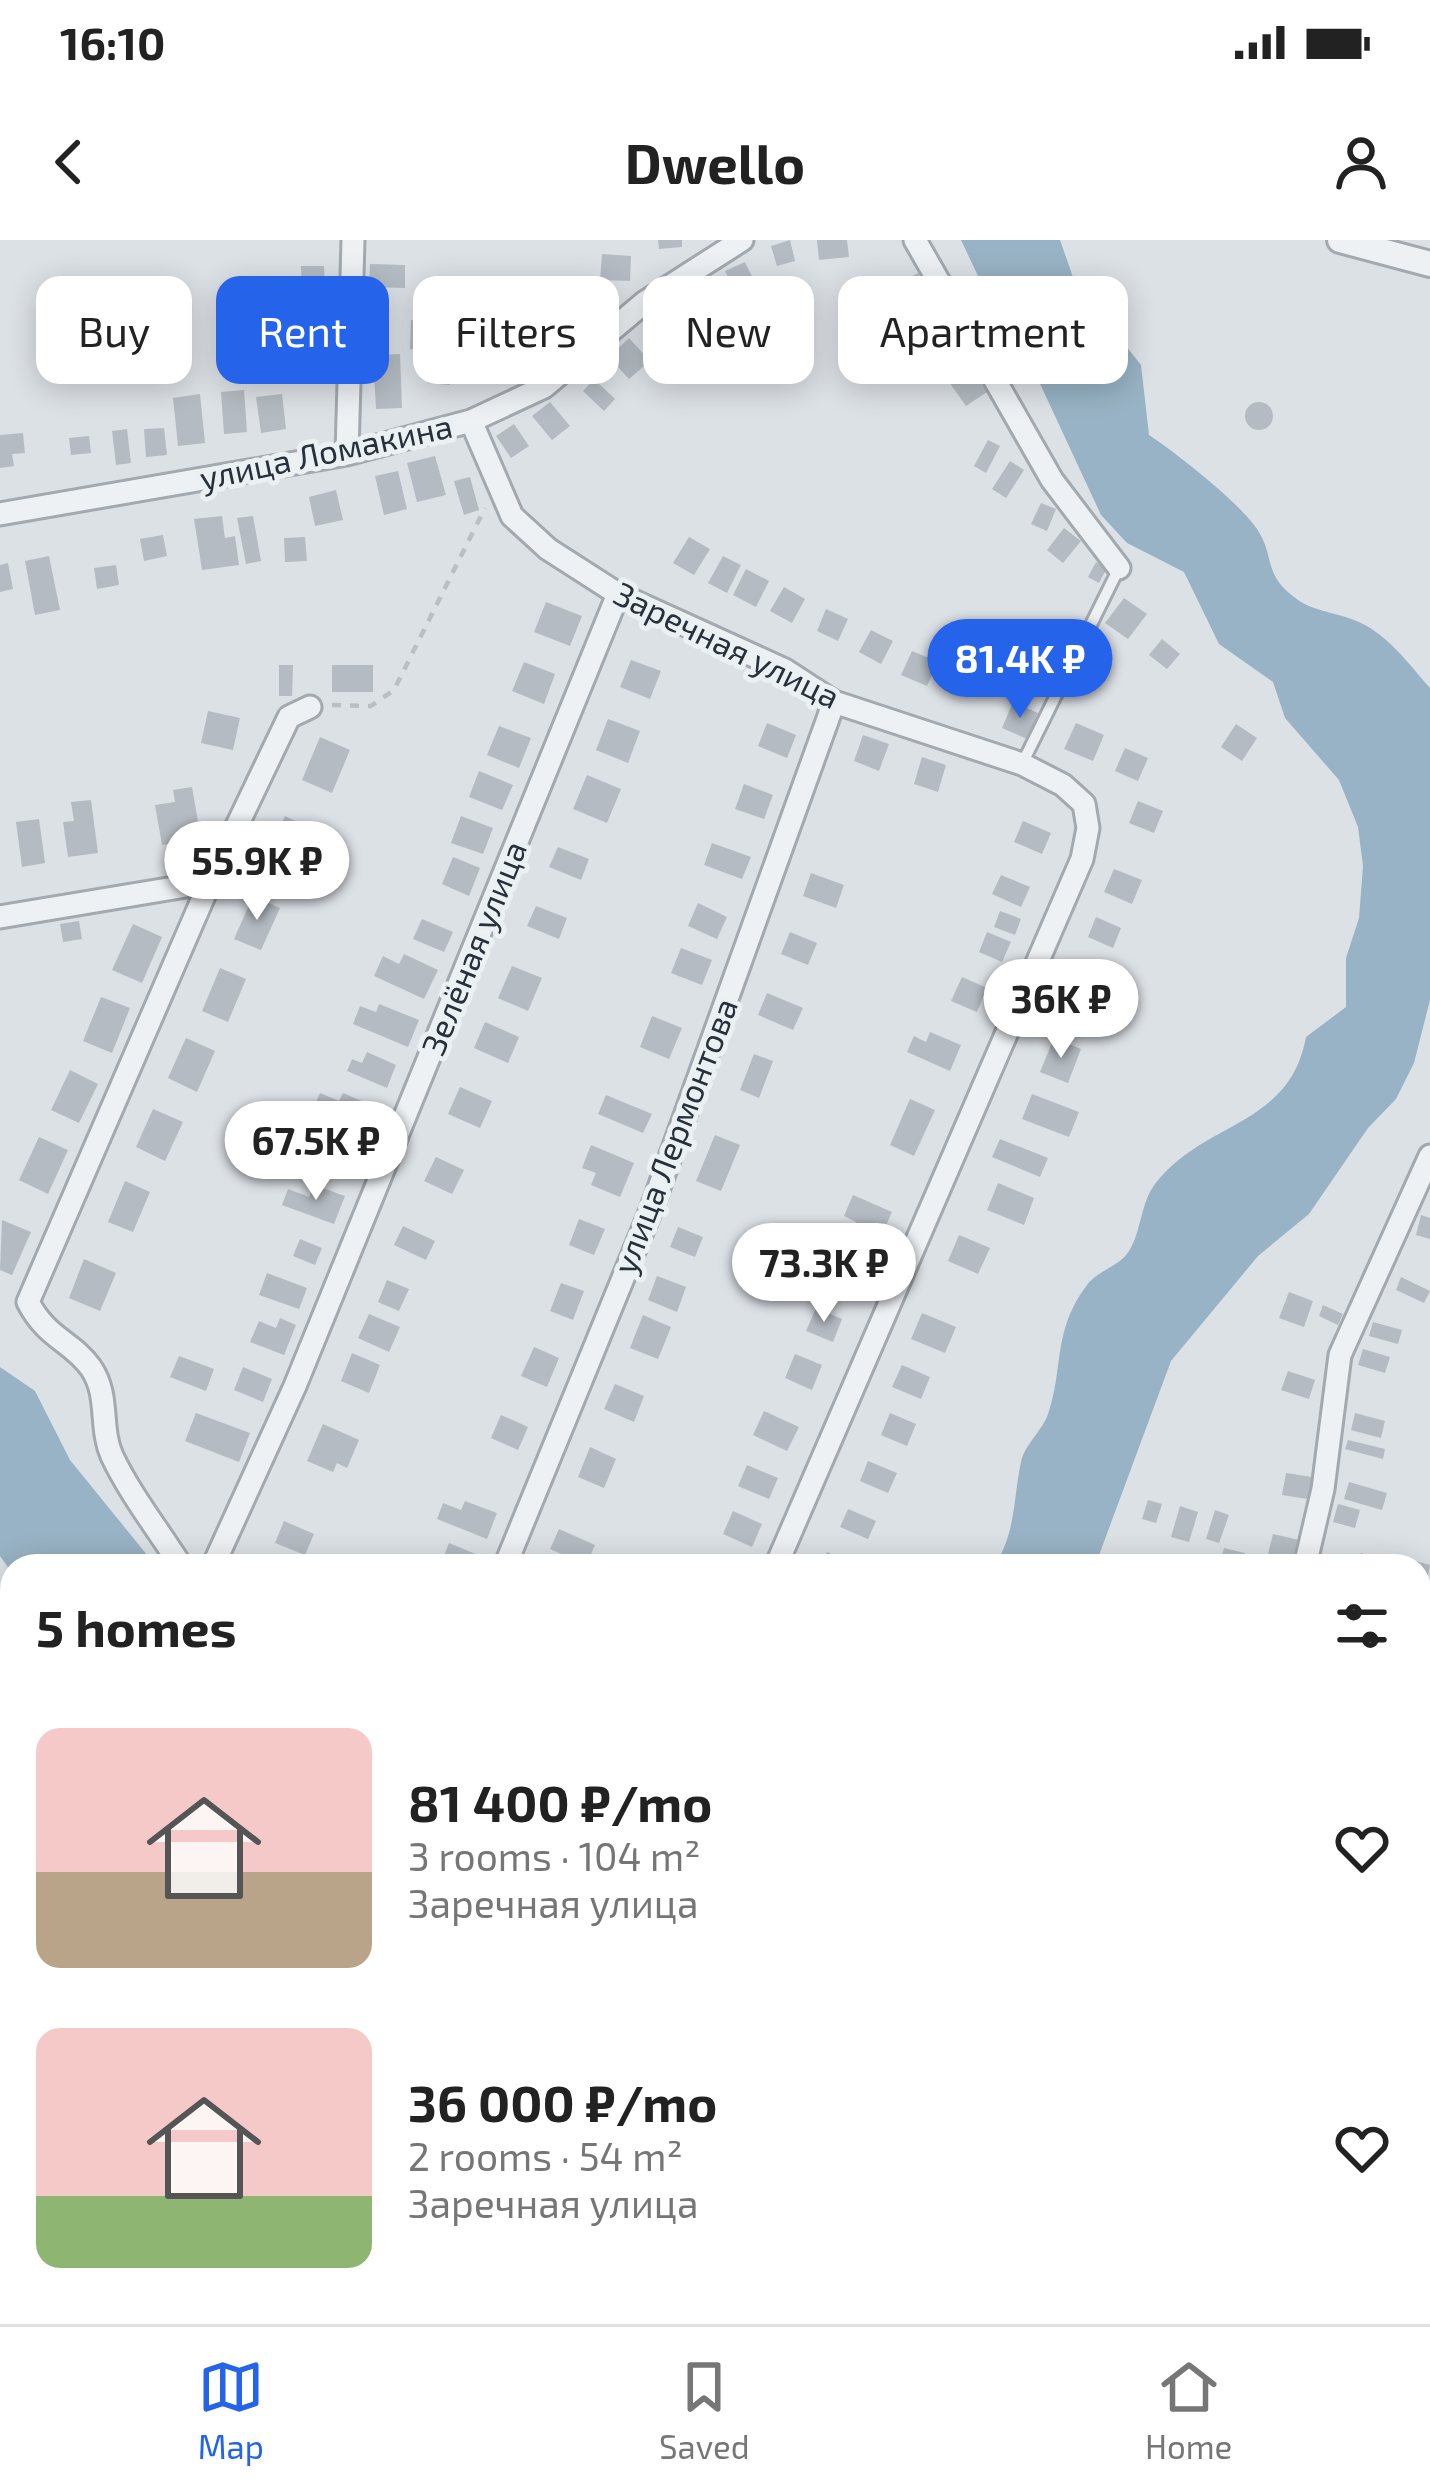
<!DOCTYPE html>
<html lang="en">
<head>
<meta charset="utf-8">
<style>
	:root { --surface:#fff; --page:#f2f2f2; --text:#222; --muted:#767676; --line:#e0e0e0; --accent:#2563eb }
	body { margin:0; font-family:"Exo 2",sans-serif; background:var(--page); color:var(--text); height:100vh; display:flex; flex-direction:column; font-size:45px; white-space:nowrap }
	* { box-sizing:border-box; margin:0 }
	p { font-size:39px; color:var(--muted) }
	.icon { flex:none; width:66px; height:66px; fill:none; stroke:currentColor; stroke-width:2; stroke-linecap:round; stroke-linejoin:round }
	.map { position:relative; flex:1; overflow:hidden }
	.side { position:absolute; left:0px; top:1314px; width:1431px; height:771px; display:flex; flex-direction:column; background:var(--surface); border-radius:36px 36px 0 0; box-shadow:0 6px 30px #0003 }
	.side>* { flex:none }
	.top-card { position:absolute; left:36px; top:36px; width:1359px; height:108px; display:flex; gap:24px }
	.price { position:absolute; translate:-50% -102px; padding:0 27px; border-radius:42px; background:#fff; color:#222; font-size:39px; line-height:78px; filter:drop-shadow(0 3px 6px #0008) }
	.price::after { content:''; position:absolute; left:50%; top:72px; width:36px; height:27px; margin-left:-18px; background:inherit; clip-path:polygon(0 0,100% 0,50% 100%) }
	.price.selected { background:var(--accent); color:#fff }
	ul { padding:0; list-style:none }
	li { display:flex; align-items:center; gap:36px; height:300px; padding:0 36px }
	li span { display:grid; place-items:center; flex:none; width:336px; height:240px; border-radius:24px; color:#555 }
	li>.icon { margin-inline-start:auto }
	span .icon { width:144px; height:144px; fill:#fffc; stroke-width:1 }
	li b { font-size:51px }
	h2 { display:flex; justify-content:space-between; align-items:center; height:144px; padding:0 36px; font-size:51px }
	.tag { padding:0 42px; border-radius:24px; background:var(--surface); box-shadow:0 6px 30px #0003; font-size:42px; line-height:108px }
	.tag.selected { background:var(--accent); color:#fff }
	.status { display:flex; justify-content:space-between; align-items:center; height:84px; padding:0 60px; background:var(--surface); direction:ltr }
	.status svg { height:33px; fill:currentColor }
	header { display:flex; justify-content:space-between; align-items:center; height:156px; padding:0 36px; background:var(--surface); font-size:54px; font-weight:700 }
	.menu { display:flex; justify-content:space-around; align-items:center; height:168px; border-top:3px solid var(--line); background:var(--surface); font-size:33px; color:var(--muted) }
	.menu a { display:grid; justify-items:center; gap:6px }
	.menu .selected { color:var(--accent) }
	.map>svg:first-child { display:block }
	.water { fill:#98b3c5 }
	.building { fill:#b4bbc2 }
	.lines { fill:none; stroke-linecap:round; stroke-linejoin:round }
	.service-casing { stroke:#a2a9af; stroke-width:16 }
	.minor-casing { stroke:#a2a9af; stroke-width:27 }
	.tertiary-casing { stroke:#a2a9af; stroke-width:30 }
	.path { stroke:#babfc4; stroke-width:4.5; stroke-dasharray:9 9; stroke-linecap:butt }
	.service { stroke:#eef1f4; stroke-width:10 }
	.minor { stroke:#eef1f4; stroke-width:21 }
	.tertiary { stroke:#eef1f4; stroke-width:24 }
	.labels { text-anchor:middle; stroke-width:10; stroke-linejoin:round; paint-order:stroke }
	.street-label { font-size:33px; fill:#27313b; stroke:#ebf0f3 }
</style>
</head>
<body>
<div class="status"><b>16:10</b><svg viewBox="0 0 49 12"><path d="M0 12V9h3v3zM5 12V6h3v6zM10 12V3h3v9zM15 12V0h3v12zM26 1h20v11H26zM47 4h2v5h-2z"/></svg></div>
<header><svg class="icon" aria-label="back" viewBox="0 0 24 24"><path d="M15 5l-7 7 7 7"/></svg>Dwello<svg class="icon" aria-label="person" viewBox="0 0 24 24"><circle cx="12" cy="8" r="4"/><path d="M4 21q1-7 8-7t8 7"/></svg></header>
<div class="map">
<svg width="1430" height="2084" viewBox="0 0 1430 2084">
	<rect width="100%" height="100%" fill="#dce1e6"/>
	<path class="water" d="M 961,0 L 1060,0 L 1074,40 L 1141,125 L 1149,195 C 1176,213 1246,267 1260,294 C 1274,318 1264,334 1294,357 C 1311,371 1334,372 1354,380 C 1386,392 1408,423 1430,448 L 1430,760 L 1414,823 L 1396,859 L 1368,888 L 1309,974 L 1258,1016 L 1171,1121 L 1095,1326 L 994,1326 C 1016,1294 1013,1259 1021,1222 C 1025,1204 1042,1191 1048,1174 C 1064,1128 1052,1091 1087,1045 C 1098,1030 1119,1027 1129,1011 C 1142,990 1140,964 1155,944 C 1204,880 1289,888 1306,797 L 1346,767 L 1346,718 L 1359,678 L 1363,626 L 1358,587 L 1339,540 L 1285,478 L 1273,442 L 1219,404 L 1184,332 L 1127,303 L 1101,275 L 1035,133 L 997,76 Z
		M 0,1127 L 35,1151 L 70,1220 L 156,1326 L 12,1326 L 12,1333 L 0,1316 Z"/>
	<path class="building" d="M 658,0 L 682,0 L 682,7 L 659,9 Z
		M 790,0 L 795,21 L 777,26 L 771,6 Z
		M 817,0 L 847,0 L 849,17 L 819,20 Z
		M 602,14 L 631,16 L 630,41 L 600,40 Z
		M 745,22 L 757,47 L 738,56 L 725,31 Z
		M 370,24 L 405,25 L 405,48 L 369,47 Z
		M 301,26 L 324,26 L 325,51 L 302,51 Z
		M 918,33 L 928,50 L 910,60 L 900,43 Z
		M 691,65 L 706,85 L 691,96 L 676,76 Z
		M 933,65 L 943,84 L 923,94 L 913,76 Z
		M 411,80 L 434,81 L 433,110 L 410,109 Z
		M 660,80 L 675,102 L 659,113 L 644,92 Z
		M 947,88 L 958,110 L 931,124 L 920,102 Z
		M 297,89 L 297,98 L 320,97 L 321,112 L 288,113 L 287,90 Z
		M 629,98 L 650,121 L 629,139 L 609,117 Z
		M 504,106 L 507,118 L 515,116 L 519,133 L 481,142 L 474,113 Z
		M 400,114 L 402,168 L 376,169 L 373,115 Z
		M 429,119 L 452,121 L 450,145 L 427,143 Z
		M 970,128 L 987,152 L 966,166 L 949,142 Z
		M 594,139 L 615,159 L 604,171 L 583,151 Z
		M 244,150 L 247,192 L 224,194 L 221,152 Z
		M 200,154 L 205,203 L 178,206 L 173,158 Z
		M 282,154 L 286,189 L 261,193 L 256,157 Z
		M 550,162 L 570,186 L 552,200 L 532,176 Z
		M1245 176a14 14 0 1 1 28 0a14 14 0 1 1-28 0Z
		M 514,184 L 529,206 L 511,218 L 496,196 Z
		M 164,188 L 167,215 L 146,217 L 144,189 Z
		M 127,189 L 131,223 L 116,225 L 112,191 Z
		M 23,193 L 25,213 L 12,214 L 14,226 L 0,228 L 0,195 Z
		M 89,196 L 91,213 L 71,215 L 69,198 Z
		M 988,200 L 1000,206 L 986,233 L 974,226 Z
		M 435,216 L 446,255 L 417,262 L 407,223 Z
		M 1010,221 L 1024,230 L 1006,258 L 992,249 Z
		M 398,231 L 407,269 L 384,275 L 375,236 Z
		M 470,237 L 479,270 L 464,275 L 454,241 Z
		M 336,250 L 343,280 L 315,286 L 309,257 Z
		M 1041,263 L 1056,269 L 1047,291 L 1031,284 Z
		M 222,276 L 225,298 L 235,296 L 239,325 L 202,330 L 194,279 Z
		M 253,276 L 261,321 L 246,324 L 237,278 Z
		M 1064,288 L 1081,301 L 1063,323 L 1047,310 Z
		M 163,295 L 167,316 L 144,321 L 140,299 Z
		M 305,297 L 307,321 L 285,322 L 284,298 Z
		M 689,297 L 710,309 L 694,335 L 673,323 Z
		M 49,316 L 60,370 L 35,375 L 25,321 Z
		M 723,316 L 741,325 L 727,353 L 708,343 Z
		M 1096,322 L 1107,328 L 1099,343 L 1088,337 Z
		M 8,323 L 13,349 L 0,352 L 0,325 Z
		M 116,325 L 119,345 L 97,349 L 94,328 Z
		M 746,329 L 769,341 L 756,367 L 733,355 Z
		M 784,347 L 805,359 L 792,383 L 770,371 Z
		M 1124,358 L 1147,374 L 1128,399 L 1105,383 Z
		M 546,362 L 582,376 L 570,406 L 534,392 Z
		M 826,369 L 848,379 L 838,401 L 817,391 Z
		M 871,390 L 893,401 L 881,424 L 859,412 Z
		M 1162,399 L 1180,414 L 1167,429 L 1149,415 Z
		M 912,411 L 938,422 L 927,446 L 901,435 Z
		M 631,420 L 661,431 L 650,459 L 620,447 Z
		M 524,422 L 555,434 L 544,464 L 512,451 Z
		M 279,425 L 293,425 L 292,456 L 279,456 Z
		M 332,425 L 373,425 L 373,452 L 332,452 Z
		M 1013,462 L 1038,473 L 1027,499 L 1002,488 Z
		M 208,471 L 240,478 L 233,510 L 201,503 Z
		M 608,479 L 640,491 L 628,523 L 596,510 Z
		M 767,483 L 796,495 L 787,518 L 758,506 Z
		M 1076,483 L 1104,495 L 1093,521 L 1064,509 Z
		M 1236,484 L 1257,498 L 1242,521 L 1221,507 Z
		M 499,486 L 531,498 L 519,528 L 487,515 Z
		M 863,495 L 889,504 L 879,531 L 854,521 Z
		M 320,497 L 350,510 L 332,553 L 302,540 Z
		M 1125,508 L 1148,518 L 1138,541 L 1115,531 Z
		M 922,517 L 946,525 L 938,552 L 914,544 Z
		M 479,531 L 513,545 L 502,570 L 469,557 Z
		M 587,535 L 621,549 L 607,583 L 573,569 Z
		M 744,544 L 773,555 L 764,579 L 735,569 Z
		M 192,547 L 201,599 L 162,605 L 155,565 L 175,562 L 173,550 Z
		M 91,560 L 98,613 L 68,617 L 63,582 L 74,581 L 71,562 Z
		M 1138,561 L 1163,571 L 1154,593 L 1129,583 Z
		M 285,576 L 313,590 L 295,629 L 267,616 Z
		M 461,576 L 493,588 L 483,614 L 451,603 Z
		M 39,579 L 45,623 L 22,627 L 16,582 Z
		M 1023,581 L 1051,593 L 1042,614 L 1014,602 Z
		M 712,603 L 751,617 L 742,639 L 704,625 Z
		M 558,607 L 589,619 L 581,640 L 549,627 Z
		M 453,617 L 480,628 L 469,656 L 442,644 Z
		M 1114,629 L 1142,640 L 1132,664 L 1104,652 Z
		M 811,633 L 844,645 L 836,668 L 803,656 Z
		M 1001,635 L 1030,647 L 1021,667 L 992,654 Z
		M 253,656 L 280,668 L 261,710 L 234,699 Z
		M 698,663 L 727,677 L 717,699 L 688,686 Z
		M 536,666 L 567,678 L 559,699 L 527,686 Z
		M 1000,671 L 1021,679 L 1015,695 L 994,687 Z
		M 1096,677 L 1121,688 L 1113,708 L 1088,697 Z
		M 422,679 L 453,692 L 444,712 L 413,699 Z
		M 79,681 L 82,699 L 63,702 L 60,684 Z
		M 133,684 L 162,697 L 142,743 L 112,730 Z
		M 790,692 L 817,703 L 808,725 L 781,714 Z
		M 987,692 L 1011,702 L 1002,722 L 979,712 Z
		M 681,708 L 712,720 L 702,745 L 671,733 Z
		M 404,714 L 438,730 L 424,759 L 374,736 L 383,716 L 399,724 Z
		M 1082,722 L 1112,734 L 1104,754 L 1075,742 Z
		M 512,726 L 542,738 L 528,771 L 498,758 Z
		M 220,728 L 246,739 L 228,782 L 202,771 Z
		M 962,737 L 987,748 L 977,772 L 951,761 Z
		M 767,753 L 803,768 L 793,790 L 758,775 Z
		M 1069,753 L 1097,763 L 1088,786 L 1060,775 Z
		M 101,757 L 130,768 L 112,813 L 83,801 Z
		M 379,764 L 419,780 L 408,807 L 353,784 L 360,766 L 376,772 Z
		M 652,776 L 682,788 L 669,819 L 640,807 Z
		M 485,782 L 519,797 L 508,823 L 474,808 Z
		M 930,792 L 961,805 L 950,831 L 907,812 L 914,796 L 926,802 Z
		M 186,798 L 215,811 L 197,852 L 168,838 Z
		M 1054,798 L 1081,809 L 1068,843 L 1040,832 Z
		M 367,812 L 396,825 L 387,848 L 347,831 L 352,819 L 362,823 Z
		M 754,814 L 773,821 L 759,858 L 740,850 Z
		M 70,830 L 98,844 L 79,883 L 51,870 Z
		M 460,847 L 492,861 L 480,888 L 448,874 Z
		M 320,853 L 339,861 L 343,853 L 380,869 L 370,893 L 313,869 Z
		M 1032,854 L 1079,872 L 1069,897 L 1022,879 Z
		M 606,855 L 652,874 L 643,893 L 598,874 Z
		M 910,859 L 935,870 L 914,916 L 890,905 Z
		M 153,869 L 183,882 L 165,921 L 136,907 Z
		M 288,893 L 323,907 L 327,898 L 361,911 L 351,937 L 281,909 Z
		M 715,895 L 740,905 L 721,951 L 696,941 Z
		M 39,897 L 68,910 L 48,954 L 19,940 Z
		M 1000,899 L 1048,918 L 1040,937 L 992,917 Z
		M 591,905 L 634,923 L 620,957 L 591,945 L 596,933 L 582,928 Z
		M 436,917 L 464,930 L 452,954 L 424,941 Z
		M 125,941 L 150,952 L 133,992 L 108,982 Z
		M 998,943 L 1034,958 L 1024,985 L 987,970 Z
		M 314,945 L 345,956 L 334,984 L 282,965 L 288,949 L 309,957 Z
		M 853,955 L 892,972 L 879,1001 L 853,990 L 856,982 L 844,976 Z
		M 1421,975 L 1430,978 L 1430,999 L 1416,995 Z
		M 579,979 L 605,989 L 594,1015 L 569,1005 Z
		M 2,980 L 31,992 L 12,1035 L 0,1030 Z
		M 403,986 L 435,1001 L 426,1020 L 394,1005 Z
		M 678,987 L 703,997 L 695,1017 L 670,1007 Z
		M 959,995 L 990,1008 L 978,1034 L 948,1021 Z
		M 300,999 L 322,1008 L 315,1025 L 293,1016 Z
		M 838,1000 L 872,1015 L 860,1044 L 836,1034 L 839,1027 L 828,1022 Z
		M 84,1019 L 116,1033 L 100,1071 L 69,1058 Z
		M 267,1033 L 307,1048 L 299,1069 L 259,1055 Z
		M 657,1036 L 686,1047 L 677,1072 L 648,1060 Z
		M 1401,1037 L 1430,1051 L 1424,1063 L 1396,1050 Z
		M 387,1040 L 409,1049 L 399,1071 L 378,1062 Z
		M 561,1043 L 584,1051 L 573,1080 L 550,1071 Z
		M 1289,1052 L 1313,1061 L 1304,1087 L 1279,1078 Z
		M 1323,1065 L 1343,1074 L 1338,1085 L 1319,1076 Z
		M 816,1068 L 842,1079 L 833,1102 L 806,1091 Z
		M 922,1073 L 956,1087 L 945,1113 L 911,1099 Z
		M 369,1074 L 400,1087 L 389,1112 L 358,1098 Z
		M 643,1075 L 671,1087 L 658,1119 L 630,1108 Z
		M 280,1078 L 296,1085 L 284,1115 L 250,1102 L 259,1081 L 276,1088 Z
		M 1373,1082 L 1402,1090 L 1398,1104 L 1369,1096 Z
		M 534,1107 L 559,1118 L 547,1147 L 521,1136 Z
		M 1363,1109 L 1390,1117 L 1385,1133 L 1358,1125 Z
		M 352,1113 L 380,1125 L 369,1153 L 341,1141 Z
		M 795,1114 L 822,1125 L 812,1150 L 785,1138 Z
		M 179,1116 L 214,1129 L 206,1151 L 170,1137 Z
		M 902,1125 L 930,1137 L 921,1159 L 892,1147 Z
		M 243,1127 L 272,1139 L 263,1162 L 234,1150 Z
		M 1288,1131 L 1315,1140 L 1309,1159 L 1281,1150 Z
		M 615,1144 L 644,1156 L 634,1182 L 604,1169 Z
		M 764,1171 L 799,1187 L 787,1211 L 753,1195 Z
		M 196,1173 L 250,1193 L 239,1222 L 185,1201 Z
		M 890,1173 L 916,1184 L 907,1206 L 881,1195 Z
		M 1355,1173 L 1385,1181 L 1381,1198 L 1351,1190 Z
		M 501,1175 L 528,1187 L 518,1210 L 491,1198 Z
		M 323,1184 L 359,1200 L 347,1228 L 337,1223 L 333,1232 L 307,1221 Z
		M 1348,1200 L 1385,1209 L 1383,1219 L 1345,1209 Z
		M 590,1207 L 616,1219 L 604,1248 L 578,1237 Z
		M 868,1221 L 897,1233 L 888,1253 L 860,1241 Z
		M 747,1225 L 778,1238 L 769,1259 L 738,1246 Z
		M 1286,1233 L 1312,1237 L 1308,1259 L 1282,1255 Z
		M 1349,1242 L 1387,1253 L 1382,1270 L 1344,1259 Z
		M 1148,1260 L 1162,1264 L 1156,1283 L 1142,1279 Z
		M 465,1261 L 497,1273 L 487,1299 L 437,1279 L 443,1263 L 461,1270 Z
		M 1338,1264 L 1360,1270 L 1355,1288 L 1333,1282 Z
		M 1180,1266 L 1198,1272 L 1189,1302 L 1171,1297 Z
		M 848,1269 L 876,1281 L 868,1299 L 840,1287 Z
		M 1215,1270 L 1229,1275 L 1219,1303 L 1206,1299 Z
		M 733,1271 L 762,1284 L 752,1307 L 723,1294 Z
		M 284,1281 L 314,1294 L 305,1315 L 275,1303 Z
		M 559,1289 L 595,1305 L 586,1325 L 550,1309 Z
		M 1273,1294 L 1299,1300 L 1293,1326 L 1265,1326 Z
		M 449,1303 L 478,1315 L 474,1326 L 440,1326 Z
		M 1224,1308 L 1245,1313 L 1242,1326 L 1219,1326 Z
		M 827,1312 L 860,1326 L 821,1326 Z
		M 1361,1313 L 1383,1320 L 1381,1326 L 1357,1326 Z
		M 1412,1320 L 1430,1325 L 1420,1374 L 1419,1326 L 1410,1326 Z
		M 1419,1623 L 1430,1627 L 1430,1660 L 1419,1656 Z
		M 5,2027 L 12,2030 L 12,2053 L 0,2048 Z
		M 275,2073 L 316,2073 L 310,2084 L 296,2084 Z
		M 506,2073 L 528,2073 L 542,2084 L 500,2084 Z
		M 859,2073 L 889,2073 L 898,2077 L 895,2084 L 859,2084 Z
		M 1076,2073 L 1106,2073 L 1101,2084 Z
		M 1132,2073 L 1161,2073 L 1157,2084 L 1128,2084 Z"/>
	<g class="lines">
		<defs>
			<path id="service" d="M 1022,524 L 1119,328"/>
			<path id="minor" d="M 915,0 L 1052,240 L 1119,328
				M 471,181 L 512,276 L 548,309 L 618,354 L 785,430 L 834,462 L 1022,524 L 1063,545 L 1084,564 L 1088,588 L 1082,619 L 776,1326
				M 347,214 L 353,0
				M 0,274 L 347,214 L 471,181 L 544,147 L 645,62 L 742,0
				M 210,642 L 289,477 L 310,467
				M 0,677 L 210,642 L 28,1062 C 47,1099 72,1101 91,1128 C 110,1156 99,1187 112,1216 C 130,1254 159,1291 181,1326
				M 213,1326 L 295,1146 L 618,354
				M 505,1326 L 651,970 L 834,462
				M 1305,1326 L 1323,1249 L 1340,1115 L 1430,916
				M 1419,1432 L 1430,1435
				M 0,1825 L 12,1806
				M 392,2073 L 412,2084
				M 990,2073 L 1021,2084
				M 40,2084 L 45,2073
				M 820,2084 L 824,2073"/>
			<path id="tertiary" d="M 1340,0 L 1430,24
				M 1419,1926 L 1430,1892
				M 1369,2084 L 1372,2073"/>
		</defs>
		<use href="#service" class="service-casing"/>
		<use href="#minor" class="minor-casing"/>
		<use href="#tertiary" class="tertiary-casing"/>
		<path class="path" d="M 332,465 L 371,466 L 394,450 L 485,268"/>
		<use href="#service" class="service"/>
		<use href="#minor" class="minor"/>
		<use href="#tertiary" class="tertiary"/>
	</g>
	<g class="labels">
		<g class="street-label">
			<text transform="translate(326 212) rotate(-12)" y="12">улица Ломакина</text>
			<text transform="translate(727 405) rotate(26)" y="12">Заречная улица</text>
			<text transform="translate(474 708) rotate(-68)" y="12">Зелёная улица</text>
			<text transform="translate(675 896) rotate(-69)" y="12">улица Лермонтова</text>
		</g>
	</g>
</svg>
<b class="price selected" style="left:1020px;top:481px">81.4K ₽</b>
<b class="price" style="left:257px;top:683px">55.9K ₽</b>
<b class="price" style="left:1061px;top:821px">36K ₽</b>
<b class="price" style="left:316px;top:963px">67.5K ₽</b>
<b class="price" style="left:824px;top:1085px">73.3K ₽</b>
<div class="top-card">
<a class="tag">Buy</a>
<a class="tag selected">Rent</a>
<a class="tag">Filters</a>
<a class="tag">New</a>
<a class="tag">Apartment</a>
</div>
<section class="side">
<h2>5 homes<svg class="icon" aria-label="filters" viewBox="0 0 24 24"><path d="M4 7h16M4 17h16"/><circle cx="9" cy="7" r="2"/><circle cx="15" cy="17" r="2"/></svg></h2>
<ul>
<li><span style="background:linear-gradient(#f6c9c9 60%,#b9a48a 0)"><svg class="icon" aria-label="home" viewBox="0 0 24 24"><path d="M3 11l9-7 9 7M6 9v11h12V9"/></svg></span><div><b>81 400 ₽/mo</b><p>3 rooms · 104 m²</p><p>Заречная улица</p></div><svg class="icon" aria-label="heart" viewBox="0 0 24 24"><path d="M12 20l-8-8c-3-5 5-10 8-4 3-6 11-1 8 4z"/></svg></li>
<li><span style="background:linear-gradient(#f6c9c9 70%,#8fb573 0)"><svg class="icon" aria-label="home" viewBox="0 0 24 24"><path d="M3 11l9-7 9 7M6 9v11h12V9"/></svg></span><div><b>36 000 ₽/mo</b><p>2 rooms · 54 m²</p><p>Заречная улица</p></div><svg class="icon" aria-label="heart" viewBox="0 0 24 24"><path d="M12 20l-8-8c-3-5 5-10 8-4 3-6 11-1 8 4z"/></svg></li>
</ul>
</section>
</div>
<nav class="menu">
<a class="selected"><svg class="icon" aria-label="map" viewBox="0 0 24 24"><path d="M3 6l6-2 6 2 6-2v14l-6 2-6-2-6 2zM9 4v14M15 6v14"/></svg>Map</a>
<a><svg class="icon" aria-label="saved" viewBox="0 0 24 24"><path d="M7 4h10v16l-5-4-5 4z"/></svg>Saved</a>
<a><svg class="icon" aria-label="home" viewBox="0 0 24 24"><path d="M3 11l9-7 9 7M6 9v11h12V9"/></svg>Home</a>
</nav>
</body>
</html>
